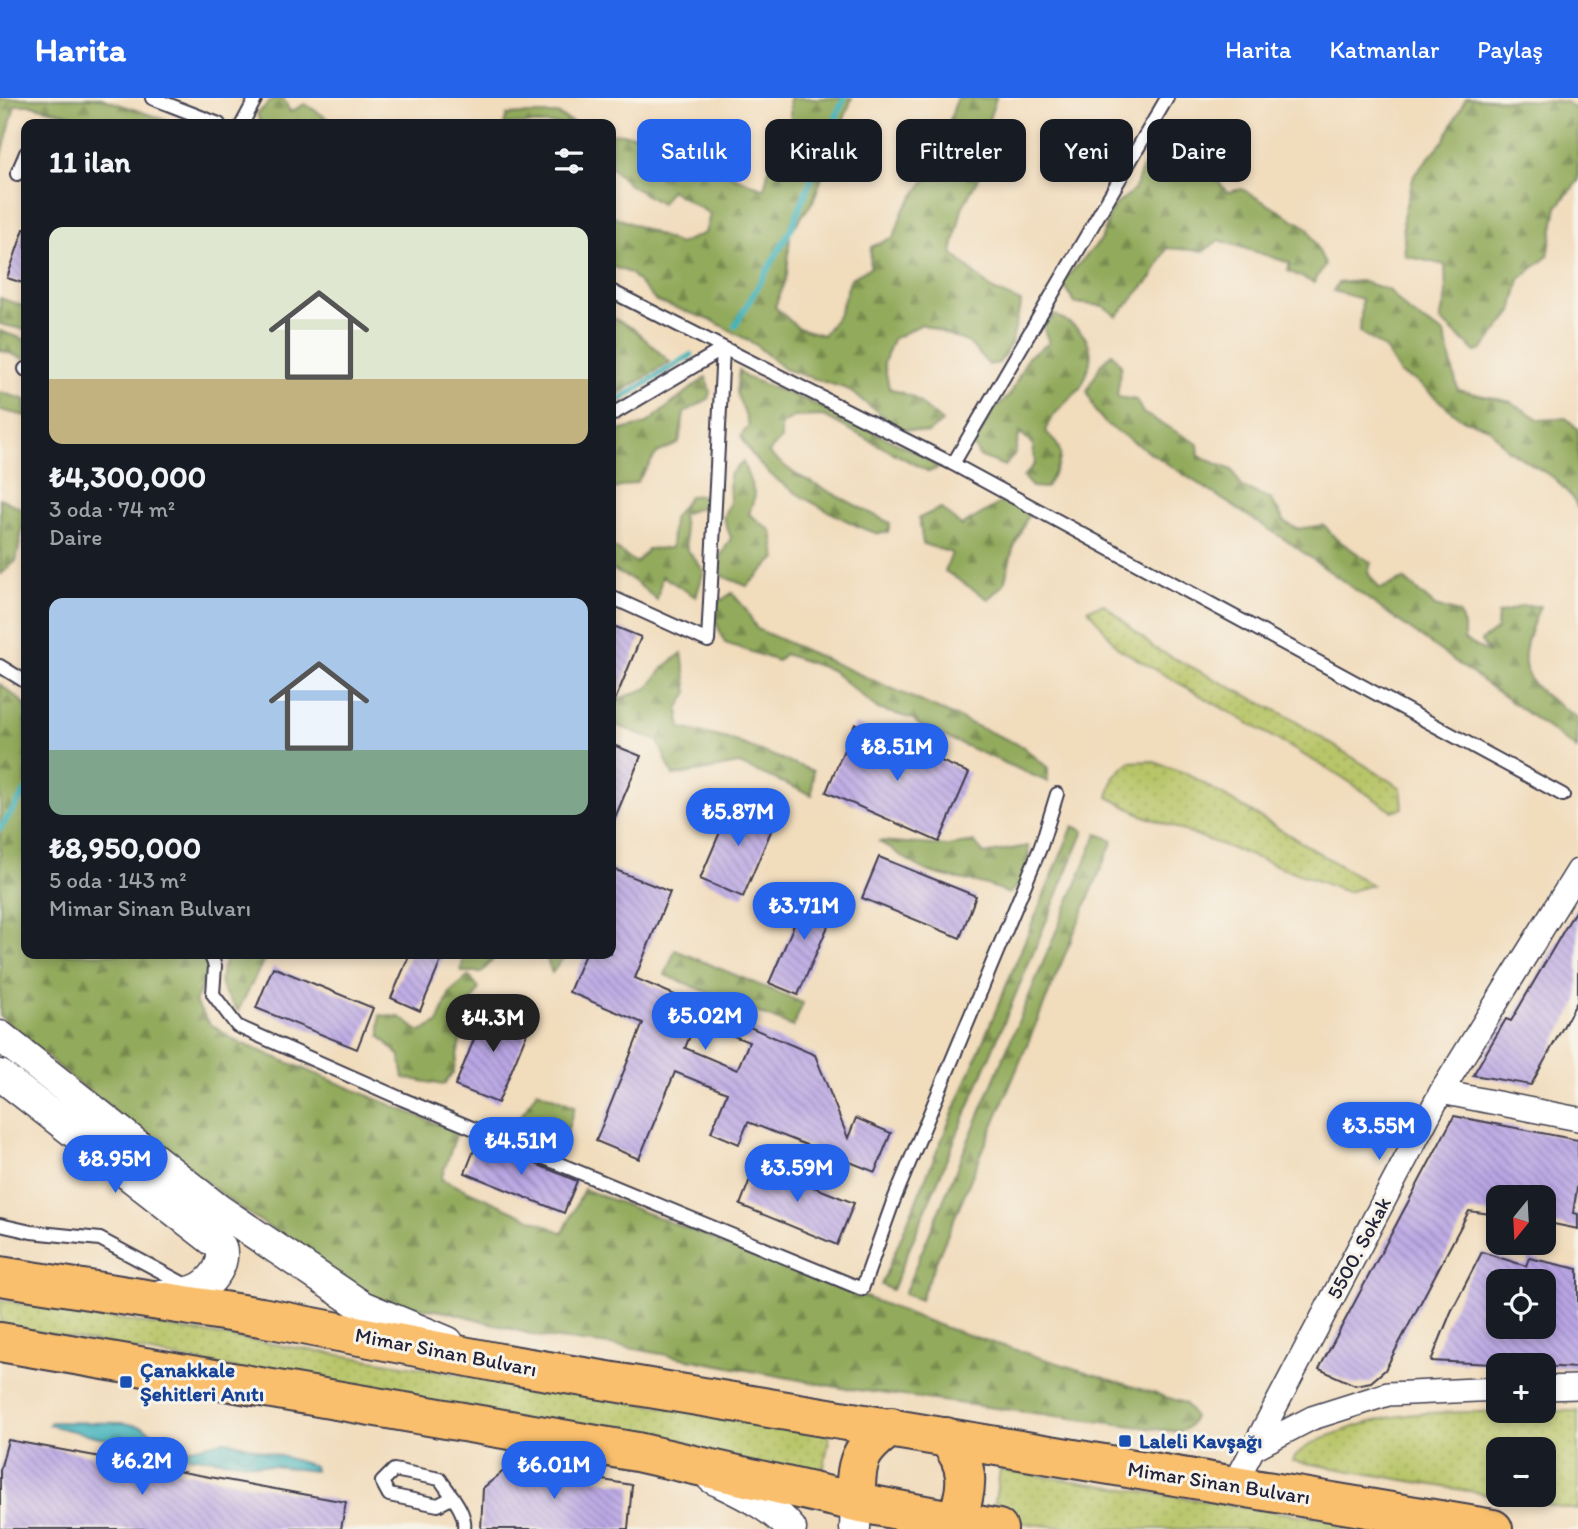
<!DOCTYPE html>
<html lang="tr">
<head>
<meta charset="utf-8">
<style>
	:root { --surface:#171b24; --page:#20242c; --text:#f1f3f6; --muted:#9ea1a6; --accent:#2563eb }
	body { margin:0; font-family:Itim,sans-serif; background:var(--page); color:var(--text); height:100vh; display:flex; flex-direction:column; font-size:26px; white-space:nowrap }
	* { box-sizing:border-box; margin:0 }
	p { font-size:23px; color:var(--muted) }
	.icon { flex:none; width:38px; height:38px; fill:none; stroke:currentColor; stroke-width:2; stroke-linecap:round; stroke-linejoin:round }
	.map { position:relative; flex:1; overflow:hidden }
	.drawer { position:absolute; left:21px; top:21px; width:595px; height:840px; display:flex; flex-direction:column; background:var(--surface); border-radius:14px; box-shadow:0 4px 10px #0003 }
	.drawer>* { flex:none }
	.top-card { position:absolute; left:637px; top:21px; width:665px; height:63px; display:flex; gap:14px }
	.needle { width:46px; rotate:198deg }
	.controls { position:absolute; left:1486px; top:1087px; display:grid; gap:14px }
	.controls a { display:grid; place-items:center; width:70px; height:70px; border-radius:14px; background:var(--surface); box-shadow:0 4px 10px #0003; font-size:35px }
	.price { position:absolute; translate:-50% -60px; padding:0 16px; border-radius:24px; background:var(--accent); color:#fff; font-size:23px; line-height:46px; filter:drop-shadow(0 2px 4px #0008) }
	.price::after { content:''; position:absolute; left:50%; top:42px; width:21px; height:16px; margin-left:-10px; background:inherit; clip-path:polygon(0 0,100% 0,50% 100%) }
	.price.current { background:#222; color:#fff }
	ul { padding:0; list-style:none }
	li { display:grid; align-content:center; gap:14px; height:371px; padding:0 28px }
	li span { display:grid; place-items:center; height:217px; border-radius:14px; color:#555 }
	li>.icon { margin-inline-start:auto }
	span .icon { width:126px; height:126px; fill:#fffc; stroke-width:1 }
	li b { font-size:30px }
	h2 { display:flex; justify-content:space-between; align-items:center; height:84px; padding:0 28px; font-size:30px }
	.pill { padding:0 24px; border-radius:14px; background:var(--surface); box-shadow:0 4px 10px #0003; font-size:24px; line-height:63px }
	.pill.current { background:var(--accent); color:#fff }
	header { display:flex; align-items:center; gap:42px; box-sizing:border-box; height:98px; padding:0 35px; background:var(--accent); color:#fff }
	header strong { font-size:33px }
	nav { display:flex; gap:38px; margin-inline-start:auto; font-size:24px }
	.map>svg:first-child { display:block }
	.green { fill:url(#green-dots); stroke:#6d7451; stroke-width:2; fill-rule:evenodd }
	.forest { fill:url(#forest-firs); stroke:#5a664c; stroke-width:2 }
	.water { fill:url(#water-waves); stroke:#336b7c; stroke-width:2 }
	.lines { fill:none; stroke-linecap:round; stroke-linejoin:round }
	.stream { stroke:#44b4bc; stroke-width:6 }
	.building { fill:url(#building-back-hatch); fill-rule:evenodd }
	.service-casing { stroke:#413e4e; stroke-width:16 }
	.minor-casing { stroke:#413e4e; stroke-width:26 }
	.tertiary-casing { stroke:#413e4e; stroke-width:33 }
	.trunk-casing { stroke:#413e4e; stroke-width:42 }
	.service { stroke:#fff; stroke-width:12 }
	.minor { stroke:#fff; stroke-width:23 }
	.tertiary { stroke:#fff; stroke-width:30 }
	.trunk { stroke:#f9bf6d; stroke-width:38 }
	.transit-dot { fill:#1a4fb4; stroke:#f7f3e8; stroke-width:2.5 }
	.labels { text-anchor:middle; stroke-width:6; stroke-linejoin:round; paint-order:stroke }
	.street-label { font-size:21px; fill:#22223b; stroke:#f7f3e8 }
	.transit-label { font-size:21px; font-weight:bold; fill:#164399; stroke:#f7f3e8; text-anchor:start }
</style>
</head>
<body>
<header>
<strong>Harita</strong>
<nav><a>Harita</a><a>Katmanlar</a><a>Paylaş</a></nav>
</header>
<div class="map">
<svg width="1578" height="1431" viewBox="0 0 1578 1431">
	<defs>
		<pattern id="green-dots" width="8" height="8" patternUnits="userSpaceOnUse" patternTransform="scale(1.75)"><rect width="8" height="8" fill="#b8c567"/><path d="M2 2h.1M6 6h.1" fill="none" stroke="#9ea95a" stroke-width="1.8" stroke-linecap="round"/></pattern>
		<pattern id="forest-firs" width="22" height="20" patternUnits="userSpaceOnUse" patternTransform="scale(1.75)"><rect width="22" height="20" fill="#92aa5c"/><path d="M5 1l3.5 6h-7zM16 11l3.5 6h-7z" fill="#778a4d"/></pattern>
		<pattern id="water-waves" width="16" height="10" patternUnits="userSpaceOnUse" patternTransform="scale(1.75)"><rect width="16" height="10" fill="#44b4bc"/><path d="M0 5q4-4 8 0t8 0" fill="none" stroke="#38929a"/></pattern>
		<pattern id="building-back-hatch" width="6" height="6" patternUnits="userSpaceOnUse" patternTransform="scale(1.75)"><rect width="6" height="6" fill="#b9a5e4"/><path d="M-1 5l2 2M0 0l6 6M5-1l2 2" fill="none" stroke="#9686ba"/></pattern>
	</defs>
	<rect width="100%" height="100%" fill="#f7f3e8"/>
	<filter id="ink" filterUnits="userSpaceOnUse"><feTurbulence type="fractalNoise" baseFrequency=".0143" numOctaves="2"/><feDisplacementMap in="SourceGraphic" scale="14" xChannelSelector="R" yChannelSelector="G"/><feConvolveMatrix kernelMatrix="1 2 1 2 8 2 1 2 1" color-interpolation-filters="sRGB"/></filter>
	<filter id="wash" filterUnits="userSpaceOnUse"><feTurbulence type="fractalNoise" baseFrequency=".00686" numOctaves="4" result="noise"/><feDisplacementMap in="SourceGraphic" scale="28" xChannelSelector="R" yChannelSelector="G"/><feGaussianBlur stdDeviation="1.57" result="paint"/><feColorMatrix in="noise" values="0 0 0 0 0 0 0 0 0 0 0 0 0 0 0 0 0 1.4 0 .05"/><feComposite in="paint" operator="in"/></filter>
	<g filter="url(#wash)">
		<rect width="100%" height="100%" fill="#f1dcbc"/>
		<path class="green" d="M 1104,506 L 1154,550 L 1287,618 L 1401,690 L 1403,710 L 1392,713 L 1342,679 L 1118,550 L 1088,511 Z
			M 1151,663 L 1188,676 L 1372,787 L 1347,794 L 1142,717 L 1108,699 L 1114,678 L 1129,664 Z
			M 0,1202 L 830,1336 L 822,1379 L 0,1227 Z
			M 1518,1313 L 1578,1313 L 1578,1412 L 1293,1363 C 1298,1343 1374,1322 1394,1319 C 1434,1312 1477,1315 1518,1313 ZM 1544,1351 L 1544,1396 L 1498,1396 L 1498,1351 Z
			M 1000,1372 L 1390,1431 L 1073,1431 L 992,1421 Z"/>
		<path class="forest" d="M 0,0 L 101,0 L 177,26 L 93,26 L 75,18 L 31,7 L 15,7 L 0,64 Z
			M 274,0 L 283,0 L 290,14 L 305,6 L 336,26 L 261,26 L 257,16 Z
			M 789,0 L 852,0 L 813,103 L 790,135 L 787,177 L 775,209 L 798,230 L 823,237 L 839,216 L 851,180 L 870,170 L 871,149 L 894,139 L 903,113 L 935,69 L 957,0 L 996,0 L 987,27 L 993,53 L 962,110 L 952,155 L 991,191 L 1021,204 L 1012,243 L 999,265 L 989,267 L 969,245 L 922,226 L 893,241 L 884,265 L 889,290 L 913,299 L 942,324 L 928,335 L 899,330 L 847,291 L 784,271 L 756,247 L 713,223 L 656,203 L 630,175 L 611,168 L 611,117 L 679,146 L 705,135 L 710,116 L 670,92 L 661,106 L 628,86 L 611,69 L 611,35 L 635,37 L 659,59 L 705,66 L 764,91 L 771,62 L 791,24 Z
			M 1466,0 L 1566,4 L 1578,13 L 1578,83 L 1557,109 L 1548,158 L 1520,181 L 1512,214 L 1482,252 L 1476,254 L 1440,222 L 1446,197 L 1445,167 L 1405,158 L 1403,118 L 1414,77 L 1444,42 Z
			M 524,16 L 557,16 L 576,26 L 504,26 L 507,17 Z
			M 1166,57 L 1208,71 L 1227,94 L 1242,91 L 1308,130 L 1325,166 L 1314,185 L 1288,173 L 1290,165 L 1219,142 L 1204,153 L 1167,150 L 1153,178 L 1117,218 L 1103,208 L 1075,205 L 1062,184 L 1101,142 L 1112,110 L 1134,92 L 1143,68 Z
			M 1360,183 L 1389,192 L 1408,213 L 1444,236 L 1458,292 L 1511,304 L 1540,322 L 1566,320 L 1578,331 L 1578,411 L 1573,400 L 1554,380 L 1507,351 L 1489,330 L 1460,320 L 1416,283 L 1400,276 L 1385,251 L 1360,234 L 1362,201 L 1333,193 L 1338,185 Z
			M 0,200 L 26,209 L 26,232 L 0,226 Z
			M 1055,217 C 1078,228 1098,243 1088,271 C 1086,277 1084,286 1079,291 C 1066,306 1053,313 1045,333 C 1070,356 1060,362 1046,390 L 1032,389 L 1023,379 L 1035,366 L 1033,347 L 1020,334 L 1015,355 L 1005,368 L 979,358 L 974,348 L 992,314 L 1010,297 L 1028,259 L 1049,245 L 1043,229 Z
			M 611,219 L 634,231 L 670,264 L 611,300 Z
			M 0,233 L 26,242 L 26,261 L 0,252 Z
			M 1112,255 L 1121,267 L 1117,299 L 1136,302 L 1143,315 L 1198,346 L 1199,358 L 1232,372 L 1242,389 L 1271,401 L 1285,424 L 1297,431 L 1324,427 L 1335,440 L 1371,465 L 1368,475 L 1380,491 L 1404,481 L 1435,508 L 1459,515 L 1464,528 L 1464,542 L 1489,555 L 1481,543 L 1497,531 L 1498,516 L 1522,508 L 1540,508 C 1513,573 1519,582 1578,620 L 1577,651 L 1290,445 L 1106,326 L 1095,313 L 1087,293 L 1101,266 Z
			M 739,272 L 745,279 L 806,302 L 920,356 L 938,370 L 929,374 L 824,318 L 794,319 L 781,328 L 781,341 L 768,355 L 795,376 L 890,425 L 888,434 L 879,436 L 864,431 C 822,410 761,384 741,338 L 749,327 L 736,294 Z
			M 706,279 L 710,294 L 708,301 L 684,315 L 679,345 L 657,355 L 637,384 L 611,392 L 611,335 L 646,326 Z
			M 0,294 L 26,302 L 26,318 L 0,312 Z
			M 743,364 L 755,397 L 749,416 L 772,433 L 776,460 L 747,488 L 722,478 L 719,461 L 731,440 L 723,419 L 730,404 L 729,377 Z
			M 710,397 L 708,407 L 682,416 L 687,451 L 704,473 L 696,499 L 662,478 L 657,502 L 633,482 L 611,471 L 611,447 L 636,465 L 648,451 L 671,450 L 673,421 L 689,398 Z
			M 0,400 L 26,413 L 16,463 L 0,477 Z
			M 1005,402 L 1030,413 L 1013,451 L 1004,486 L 988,501 L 945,473 L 952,455 L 923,446 L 919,420 L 941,410 L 961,428 Z
			M 732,495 L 745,510 L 757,531 L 1022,648 L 1048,670 L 1048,684 L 920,628 L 913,621 L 878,611 L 831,572 L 784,556 L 778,563 L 725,545 L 716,524 L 717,505 Z
			M 682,555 L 688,594 L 678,611 L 681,630 L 732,642 L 813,673 L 812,697 L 739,666 L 673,678 L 658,643 L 611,625 L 611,604 L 648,590 L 664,569 Z
			M 0,586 L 26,607 L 26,856 L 216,856 L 195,904 L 210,926 L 236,943 L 457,1034 L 441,1081 L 563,1135 L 584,1091 L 946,1230 L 1185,1305 L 1194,1319 L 1189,1329 L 1179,1334 L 842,1290 L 619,1248 L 541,1239 L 454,1215 L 379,1203 L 233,1105 L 73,981 L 0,918 Z
			M 1073,728 L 1084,733 L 892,1192 L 881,1187 Z
			M 1097,736 L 1113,742 L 920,1202 L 904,1196 Z
			M 878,743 L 948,748 L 974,744 L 984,756 L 1028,748 L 1031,778 L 1008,796 C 982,781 959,784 930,774 C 912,767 895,753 878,743 Z
			M 675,852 L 803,905 L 793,929 L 665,877 Z
			M 229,856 L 273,856 L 263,864 L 238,913 C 219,888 214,885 229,856 Z
			M 464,856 L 498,856 L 482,874 L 461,874 Z
			M 545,856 L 566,856 L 552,875 Z
			M 469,878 L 479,890 L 467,914 L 453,975 L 443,987 L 404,980 L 400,958 L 380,938 L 380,917 L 400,919 L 420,934 L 438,925 L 450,894 Z
			M 537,993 L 575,1008 L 563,1047 L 551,1033 L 531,1037 L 519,1021 Z"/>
		<path class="water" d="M 51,1324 L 124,1325 L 143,1329 L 175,1350 L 174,1357 L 48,1327 Z
			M 222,1343 L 234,1344 L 314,1368 L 315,1373 L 186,1358 L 187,1351 Z"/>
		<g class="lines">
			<path class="stream" d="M 735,228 L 791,131 L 844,0
				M 611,307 L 691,257
				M 0,731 L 26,692"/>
		</g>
		<g id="blocks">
			<path class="building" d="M 24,131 L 26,131 L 26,186 L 7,180 Z
				M 611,527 L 641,539 L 611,612 Z
				M 855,626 L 969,675 L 939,744 L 826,694 Z
				M 611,646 L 641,658 L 611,729 Z
				M 734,701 L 777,719 L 743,799 L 700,781 Z
				M 879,759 L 976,798 L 960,840 L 862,800 Z
				M 611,770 L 670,794 L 635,880 L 815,957 L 848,1040 L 856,1020 L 891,1035 L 875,1074 L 748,1024 L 739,1046 L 711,1034 L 727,995 L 675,974 L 639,1061 L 596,1043 L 643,925 L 569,894 L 585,856 L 611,856 ZM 696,923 L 749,944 L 737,972 L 685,950 Z
				M 810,790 L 839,803 L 798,897 L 769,885 Z
				M 1578,808 L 1578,902 L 1531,987 L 1473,977 L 1506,921 L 1511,923 Z
				M 410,856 L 444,856 L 420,913 L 391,900 Z
				M 273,869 L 373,910 L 357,951 L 256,910 Z
				M 488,907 L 531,925 L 498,1005 L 455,988 Z
				M 1454,1018 L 1578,1042 L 1578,1084 L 1573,1115 L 1578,1116 L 1578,1131 L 1544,1124 L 1544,1099 L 1498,1099 L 1498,1117 L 1469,1113 L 1385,1272 L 1371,1284 L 1355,1287 L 1319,1271 Z
				M 478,1042 L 577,1083 L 564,1115 L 465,1075 Z
				M 756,1066 L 854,1105 L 837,1147 L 740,1107 Z
				M 1482,1154 L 1526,1168 L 1529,1160 L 1578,1171 L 1578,1270 L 1431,1263 L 1451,1214 ZM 1498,1183 L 1544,1183 L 1544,1228 L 1498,1228 Z
				M 8,1342 L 346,1404 L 341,1431 L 0,1431 L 0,1372 Z
				M 512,1366 L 632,1387 L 628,1431 L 481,1431 L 483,1390 Z"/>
		</g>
	</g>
	<g filter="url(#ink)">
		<use href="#blocks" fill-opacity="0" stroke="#413e4e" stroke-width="2"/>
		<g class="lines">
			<defs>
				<path id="service" d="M 152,0 L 219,26
					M 242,26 L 256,0
					M 17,76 L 26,55
					M 611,193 L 953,366 L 1563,697
					M 25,271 L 26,272
					M 611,317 L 723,251
					M 953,366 L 1167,0
					M 611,499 L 708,543 L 723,251
					M 0,568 L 26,584
					M 210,856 L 215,868 L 213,896 L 237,928 L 402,1001 L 862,1191 L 893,1104 L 1041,748 L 1057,696
					M 0,1127 L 31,1134 L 100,1141 L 190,1189
					M 453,1399 L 438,1407 L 389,1397 L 382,1384 L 394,1372 L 440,1381 C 449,1395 467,1414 464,1431"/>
				<path id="minor" d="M 1441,994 L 1578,1021
					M 1544,1290 L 1578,1289
					M 1256,1349 L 1312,1320 L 1388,1296 L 1498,1291
					M 1234,1387 L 1441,994 L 1578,773"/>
				<path id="tertiary" d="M 0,938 L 218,1111 L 362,1208 L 448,1244
					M 0,977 L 221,1149 C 226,1166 212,1186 195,1192 C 185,1196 171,1196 161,1197
					M 712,1380 C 738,1393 773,1408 791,1431
					M 855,1431 L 856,1404"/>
				<path id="trunk" d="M 0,1178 L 261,1219 L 500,1265 L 1493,1431
					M 0,1244 L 637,1354 L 856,1404 L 998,1431
					M 946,1339 C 971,1367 969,1391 955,1425
					M 856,1404 C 855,1364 858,1352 891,1329"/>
			</defs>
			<use href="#service" class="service-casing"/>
			<use href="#minor" class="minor-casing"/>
			<use href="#tertiary" class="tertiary-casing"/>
			<use href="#trunk" class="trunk-casing"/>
			<use href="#service" class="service"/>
			<use href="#minor" class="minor"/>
			<use href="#tertiary" class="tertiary"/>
			<use href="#trunk" class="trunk"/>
		</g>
	</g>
	<g class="transit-dot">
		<rect x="119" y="1277" width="14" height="14" rx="3.5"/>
		<rect x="1118" y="1336" width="14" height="14" rx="3.5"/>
	</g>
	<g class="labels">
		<g class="street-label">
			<text transform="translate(1359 1150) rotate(-62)" y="7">5500. Sokak</text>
			<text transform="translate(446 1254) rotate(11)" y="7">Mimar Sinan Bulvarı</text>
			<text transform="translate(1219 1385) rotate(9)" y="7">Mimar Sinan Bulvarı</text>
		</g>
		<g class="transit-label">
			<text x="140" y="1279">Çanakkale<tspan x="140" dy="24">Şehitleri Anıtı</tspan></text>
			<text x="1139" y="1350">Laleli Kavşağı</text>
		</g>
	</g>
</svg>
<div class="controls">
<a><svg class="needle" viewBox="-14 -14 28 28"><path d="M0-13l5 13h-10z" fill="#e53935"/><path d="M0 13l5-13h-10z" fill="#9ea1a6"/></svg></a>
<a><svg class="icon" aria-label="locate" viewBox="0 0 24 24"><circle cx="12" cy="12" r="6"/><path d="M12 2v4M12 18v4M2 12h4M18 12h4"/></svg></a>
<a>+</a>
<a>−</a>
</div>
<b class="price" style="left:897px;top:685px">₺8.51M</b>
<b class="price" style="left:738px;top:750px">₺5.87M</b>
<b class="price" style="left:804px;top:844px">₺3.71M</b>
<b class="price" style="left:705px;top:954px">₺5.02M</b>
<b class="price current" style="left:493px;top:956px">₺4.3M</b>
<b class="price" style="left:1379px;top:1064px">₺3.55M</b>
<b class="price" style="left:521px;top:1079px">₺4.51M</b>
<b class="price" style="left:115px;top:1097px">₺8.95M</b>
<b class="price" style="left:797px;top:1106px">₺3.59M</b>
<b class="price" style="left:142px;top:1399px">₺6.2M</b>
<b class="price" style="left:554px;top:1403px">₺6.01M</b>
<div class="top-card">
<a class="pill current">Satılık</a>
<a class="pill">Kiralık</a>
<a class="pill">Filtreler</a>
<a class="pill">Yeni</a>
<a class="pill">Daire</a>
</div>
<section class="drawer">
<h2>11 ilan<svg class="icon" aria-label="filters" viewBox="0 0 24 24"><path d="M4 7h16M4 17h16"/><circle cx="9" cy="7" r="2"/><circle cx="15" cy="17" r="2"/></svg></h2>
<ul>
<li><span style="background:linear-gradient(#dfe7d0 70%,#c2b280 0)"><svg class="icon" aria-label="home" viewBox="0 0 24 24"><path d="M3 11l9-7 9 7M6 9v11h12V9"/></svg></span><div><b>₺4,300,000</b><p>3 oda · 74 m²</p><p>Daire</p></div></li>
<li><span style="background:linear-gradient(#a9c7e8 70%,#7fa58c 0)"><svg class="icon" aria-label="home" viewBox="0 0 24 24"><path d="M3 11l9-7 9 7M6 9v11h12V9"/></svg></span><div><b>₺8,950,000</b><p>5 oda · 143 m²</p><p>Mimar Sinan Bulvarı</p></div></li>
</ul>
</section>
</div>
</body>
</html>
